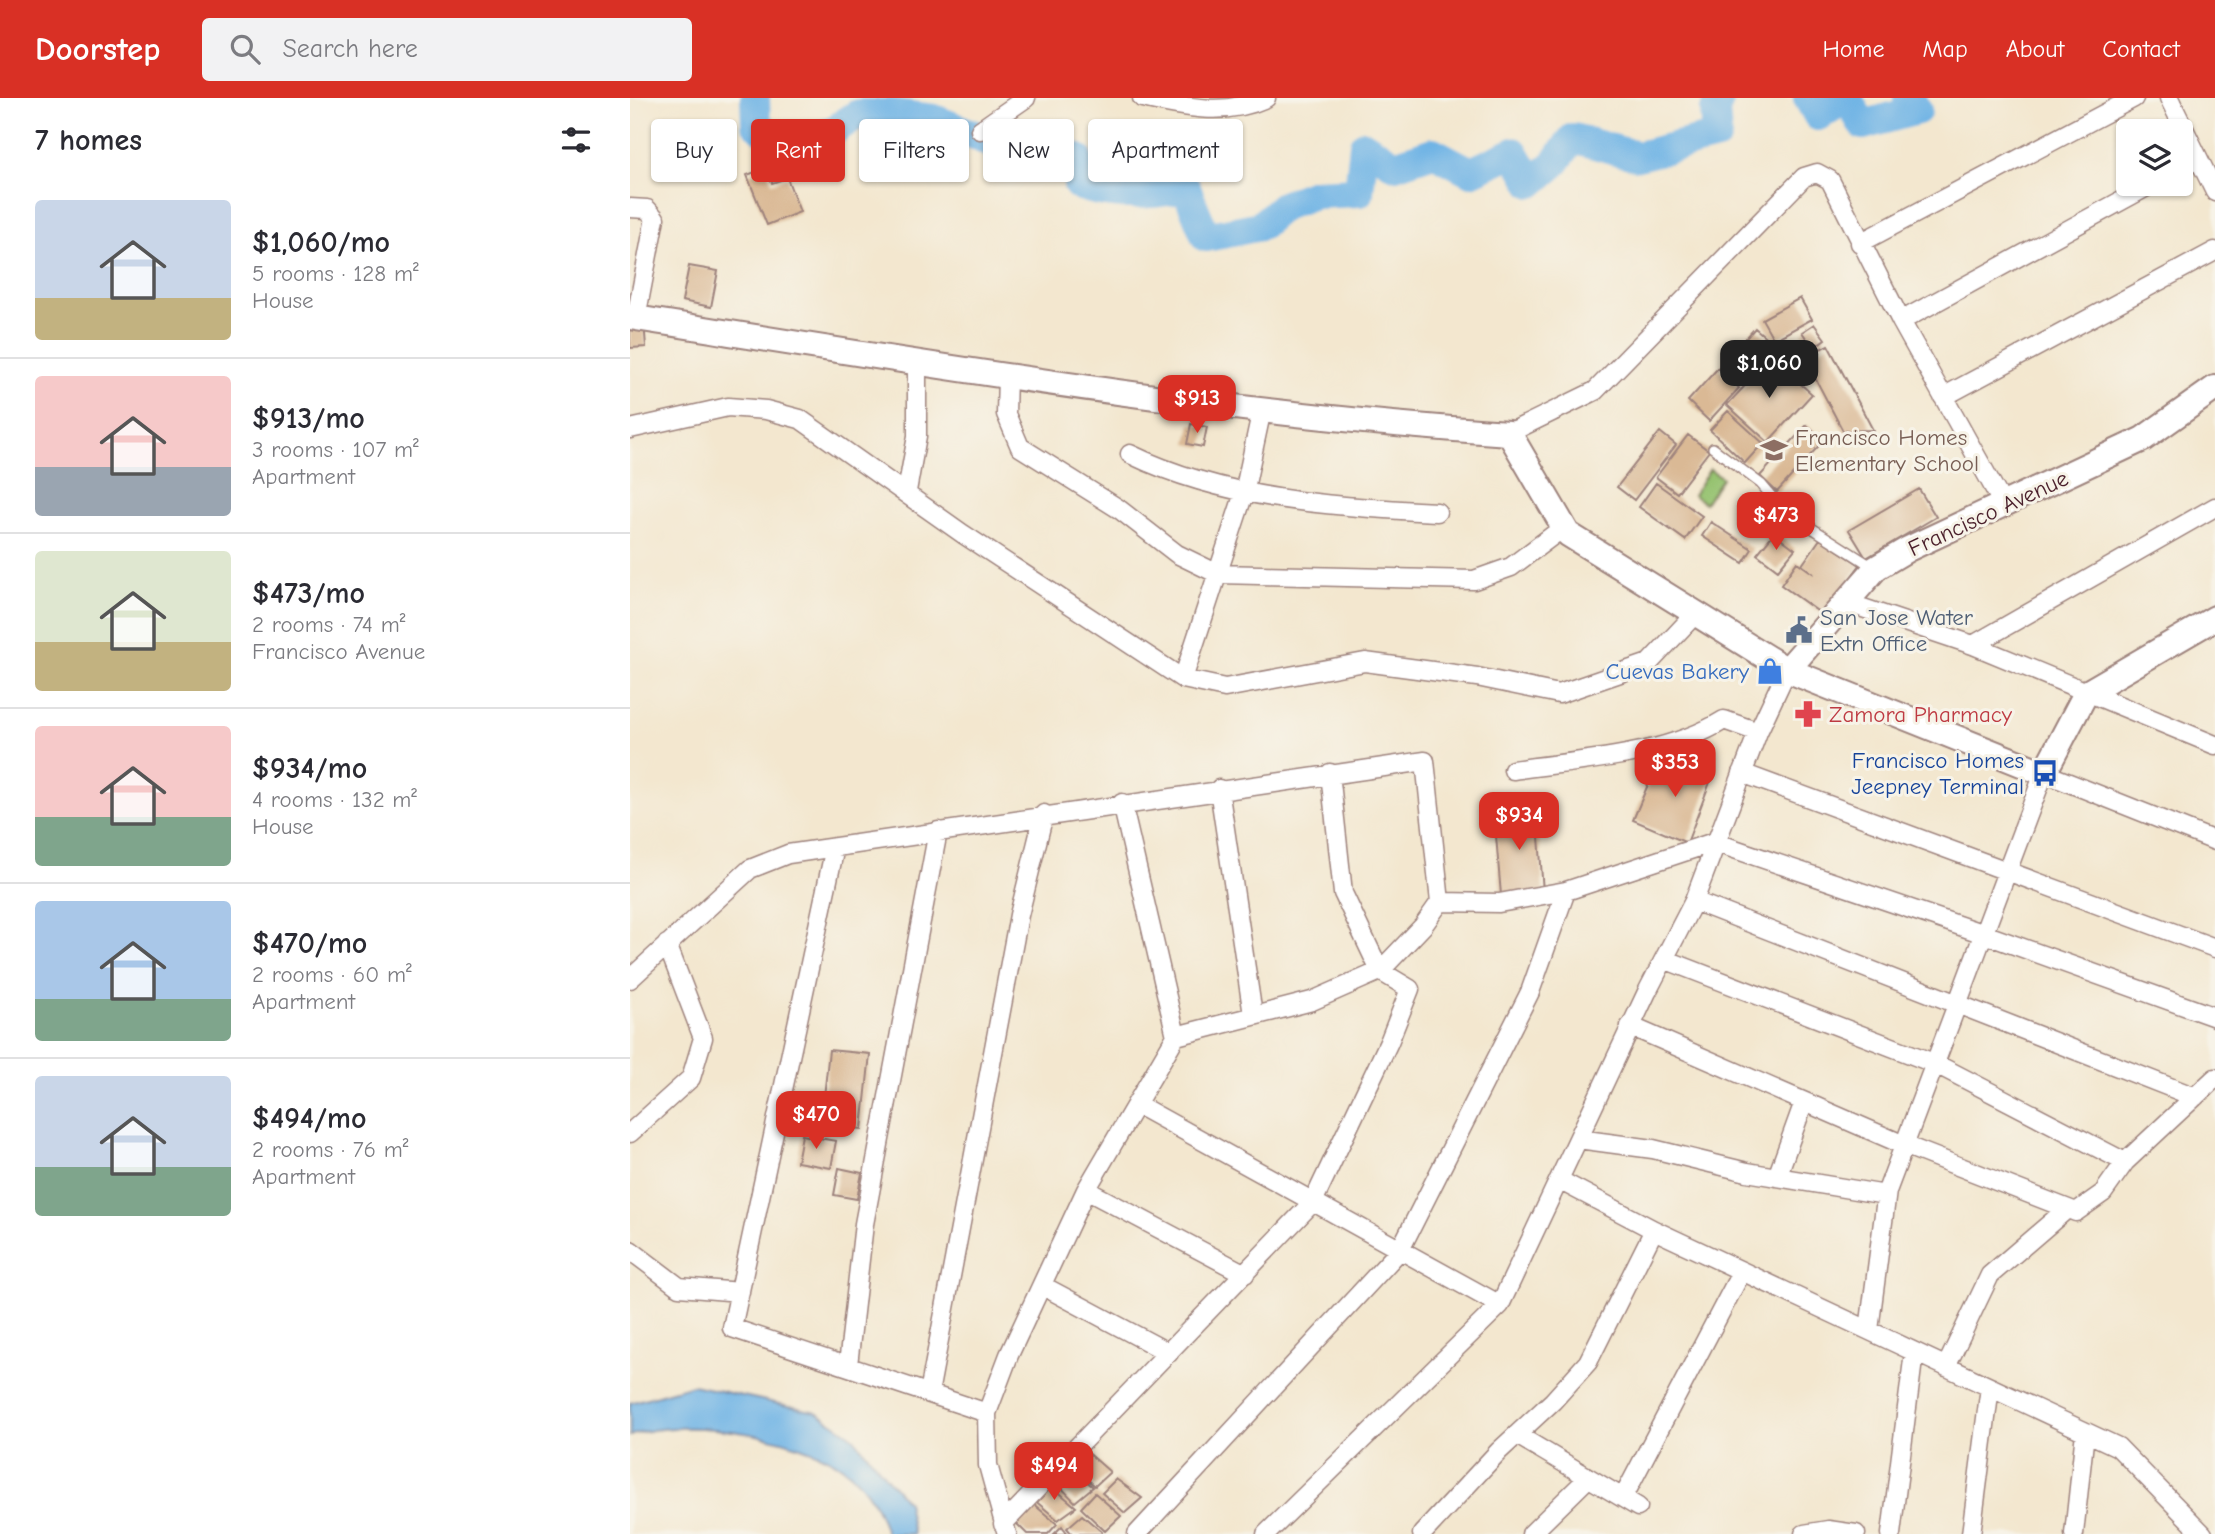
<!DOCTYPE html>
<html lang="en">
<head>
<meta charset="utf-8">
<style>
	:root { --surface:#fff; --page:#f2f2f3; --text:#2b2b33; --muted:#7c7c81; --line:#e1e1e2; --accent:#d93025 }
	body { margin:0; font-family:"Comic Neue",sans-serif; background:var(--page); color:var(--text); height:100vh; display:flex; flex-direction:column; font-size:26px; white-space:nowrap }
	* { box-sizing:border-box; margin:0 }
	p { font-size:23px; color:var(--muted) }
	.icon { flex:none; width:38px; height:38px; fill:none; stroke:currentColor; stroke-width:2; stroke-linecap:round; stroke-linejoin:round }
	.map { position:relative; flex:1; overflow:hidden }
	.sheet { display:flex; flex-direction:column; background:var(--surface); width:630px }
	.sheet>* { flex:none }
	.top-card { position:absolute; left:21px; top:21px; width:665px; height:63px; display:flex; gap:14px }
	.tools { position:absolute; left:1486px; top:21px; display:grid; gap:14px }
	.tools a { display:grid; place-items:center; width:77px; height:77px; border-radius:7px; background:var(--surface); box-shadow:0 2px 5px #0004; font-size:35px }
	.price { position:absolute; translate:-50% -60px; padding:0 16px; border-radius:14px; background:var(--accent); color:#fff; font-size:23px; line-height:46px; filter:drop-shadow(0 2px 4px #0008) }
	.price::after { content:''; position:absolute; left:50%; top:42px; width:21px; height:16px; margin-left:-10px; background:inherit; clip-path:polygon(0 0,100% 0,50% 100%) }
	.price.on { background:#222; color:#fff }
	ul { padding:0; list-style:none }
	li { display:flex; align-items:center; gap:21px; height:175px; padding:0 35px }
	li+li { border-top:2px solid var(--line) }
	li span { display:grid; place-items:center; flex:none; width:196px; height:140px; border-radius:7px; color:#555 }
	li>.icon { margin-inline-start:auto }
	span .icon { width:84px; height:84px; fill:#fffc; stroke-width:1 }
	li b { font-size:30px }
	h2 { display:flex; justify-content:space-between; align-items:center; height:84px; padding:0 35px; font-size:30px }
	.chip { padding:0 24px; border-radius:7px; background:var(--surface); box-shadow:0 2px 5px #0004; font-size:24px; line-height:63px }
	.chip.on { background:var(--accent); color:#fff }
	header { display:flex; align-items:center; gap:42px; box-sizing:border-box; height:98px; padding:0 35px; background:var(--accent); color:#fff }
	header strong { font-size:33px }
	nav { display:flex; gap:38px; margin-inline-start:auto; font-size:24px }
	.search { width:490px; height:63px; background:var(--page); display:flex; align-items:center; gap:18px; box-sizing:border-box; padding:0 24px; border-radius:7px; color:var(--muted); font-size:26px }
	main { display:flex; flex:1; min-height:0 }
	.map>svg:first-child { display:block }
	.green { fill:#95c270; stroke:#70704e; stroke-width:2 }
	.water { fill:#6fb4e5; stroke:#5c6a88; stroke-width:2 }
	.lines { fill:none; stroke-linecap:round; stroke-linejoin:round }
	.river { stroke:#6fb4e5; stroke-width:30 }
	.building { fill:#dab995 }
	.lane-casing { stroke:#9e837d; stroke-width:12 }
	.street-casing { stroke:#9e837d; stroke-width:21 }
	.secondary-casing { stroke:#9e837d; stroke-width:28 }
	.lane { stroke:#fff; stroke-width:9 }
	.street { stroke:#fff; stroke-width:18 }
	.secondary { stroke:#fff; stroke-width:24 }
	.labels { text-anchor:middle; stroke-width:6; stroke-linejoin:round; paint-order:stroke }
	.education-label { font-size:23px; fill:#785e54; stroke:#f7f3e8; text-anchor:start }
	.street-label { font-size:23px; fill:#4a1f2b; stroke:#f7f3e8 }
	.service-label { font-size:23px; fill:#4e5e75; stroke:#f7f3e8; text-anchor:start }
	.shop-label { font-size:23px; fill:#366cbe; stroke:#f7f3e8; text-anchor:end }
	.health-label { font-size:23px; fill:#be3a42; stroke:#f7f3e8; text-anchor:start }
	.transit-label { font-size:23px; fill:#164399; stroke:#f7f3e8; text-anchor:end }
</style>
</head>
<body>
<header>
<strong>Doorstep</strong>
<div class="search"><svg class="icon" aria-label="search" viewBox="0 0 24 24"><circle cx="10" cy="10" r="6"/><path d="M15 15l6 6"/></svg>Search here</div>
<nav><a>Home</a><a>Map</a><a>About</a><a>Contact</a></nav>
</header>
<main>
<section class="sheet">
<h2>7 homes<svg class="icon" aria-label="filters" viewBox="0 0 24 24"><path d="M4 7h16M4 17h16"/><circle cx="9" cy="7" r="2"/><circle cx="15" cy="17" r="2"/></svg></h2>
<ul>
<li><span style="background:linear-gradient(#c9d6e8 70%,#c2b280 0)"><svg class="icon" aria-label="home" viewBox="0 0 24 24"><path d="M3 11l9-7 9 7M6 9v11h12V9"/></svg></span><div><b>$1,060/mo</b><p>5 rooms · 128 m²</p><p>House</p></div></li>
<li><span style="background:linear-gradient(#f6c9c9 65%,#9aa5b1 0)"><svg class="icon" aria-label="home" viewBox="0 0 24 24"><path d="M3 11l9-7 9 7M6 9v11h12V9"/></svg></span><div><b>$913/mo</b><p>3 rooms · 107 m²</p><p>Apartment</p></div></li>
<li><span style="background:linear-gradient(#dfe7d0 65%,#c2b280 0)"><svg class="icon" aria-label="home" viewBox="0 0 24 24"><path d="M3 11l9-7 9 7M6 9v11h12V9"/></svg></span><div><b>$473/mo</b><p>2 rooms · 74 m²</p><p>Francisco Avenue</p></div></li>
<li><span style="background:linear-gradient(#f6c9c9 65%,#7fa58c 0)"><svg class="icon" aria-label="home" viewBox="0 0 24 24"><path d="M3 11l9-7 9 7M6 9v11h12V9"/></svg></span><div><b>$934/mo</b><p>4 rooms · 132 m²</p><p>House</p></div></li>
<li><span style="background:linear-gradient(#a9c7e8 70%,#7fa58c 0)"><svg class="icon" aria-label="home" viewBox="0 0 24 24"><path d="M3 11l9-7 9 7M6 9v11h12V9"/></svg></span><div><b>$470/mo</b><p>2 rooms · 60 m²</p><p>Apartment</p></div></li>
<li><span style="background:linear-gradient(#c9d6e8 65%,#7fa58c 0)"><svg class="icon" aria-label="home" viewBox="0 0 24 24"><path d="M3 11l9-7 9 7M6 9v11h12V9"/></svg></span><div><b>$494/mo</b><p>2 rooms · 76 m²</p><p>Apartment</p></div></li>
</ul>
</section>
<div class="map">
<svg width="1585" height="1436" viewBox="0 0 1585 1436">
	<rect width="100%" height="100%" fill="#f7f3e8"/>
	<filter id="ink" filterUnits="userSpaceOnUse"><feTurbulence type="fractalNoise" baseFrequency=".0143" numOctaves="2"/><feDisplacementMap in="SourceGraphic" scale="14" xChannelSelector="R" yChannelSelector="G"/><feConvolveMatrix kernelMatrix="1 2 1 2 8 2 1 2 1" color-interpolation-filters="sRGB"/></filter>
	<filter id="wash" filterUnits="userSpaceOnUse"><feTurbulence type="fractalNoise" baseFrequency=".00686" numOctaves="4" result="noise"/><feDisplacementMap in="SourceGraphic" scale="28" xChannelSelector="R" yChannelSelector="G"/><feGaussianBlur stdDeviation="1.57" result="paint"/><feColorMatrix in="noise" values="0 0 0 0 0 0 0 0 0 0 0 0 0 0 0 0 0 1.4 0 .05"/><feComposite in="paint" operator="in"/></filter>
	<g filter="url(#wash)">
		<rect width="100%" height="100%" fill="#f3e7cf"/>
		<path class="green" d="M 1080,371 L 1092,380 L 1075,405 L 1063,397 Z"/>
		<path class="water" d="M 63,1287 L 186,1314 L 221,1337 L 277,1404 L 283,1436 L 256,1436 C 251,1415 240,1396 225,1380 C 186,1338 53,1317 0,1338 L 0,1305 Z"/>
		<g class="lines">
			<path class="river" d="M 125,0 L 126,25 L 154,49 L 201,34 L 228,16 L 264,16 L 304,21 L 347,38 L 383,58 L 421,49 L 448,61 L 448,87 C 485,100 518,97 556,90 L 576,139 L 630,128 L 653,108 L 684,96 L 729,94 L 734,47 L 765,67 L 803,54 L 841,74 L 884,54 L 902,85 L 925,65 L 943,40 L 1008,58 L 1087,38 L 1085,12 L 1090,0
				M 1178,0 L 1188,18 L 1217,0 L 1233,27 L 1287,12 L 1278,0"/>
		</g>
		<g id="blocks">
			<path class="building" d="M 136,70 L 142,85 L 157,80 L 170,114 L 137,127 L 117,77 Z
				M 59,168 L 88,173 L 81,209 L 52,203 Z
				M 1170,200 L 1182,221 L 1144,242 L 1132,221 Z
				M 14,223 L 16,249 L 0,250 L 0,224 Z
				M 1184,226 L 1195,241 L 1183,250 L 1172,234 Z
				M 1125,230 L 1146,248 L 1114,285 L 1092,267 Z
				M 1198,247 L 1243,332 L 1213,333 L 1174,259 Z
				M 1141,260 L 1182,296 L 1138,344 L 1097,307 Z
				M 1088,270 L 1109,290 L 1079,323 L 1058,303 Z
				M 1098,313 L 1133,345 L 1115,365 L 1080,332 Z
				M 561,326 L 577,329 L 573,349 L 557,346 Z
				M 1177,327 L 1194,342 L 1147,394 L 1130,378 Z
				M 1030,334 L 1046,347 L 1004,402 L 987,389 Z
				M 1058,337 L 1079,353 L 1047,395 L 1026,379 Z
				M 1026,385 L 1072,418 L 1055,442 L 1009,409 Z
				M 1289,391 L 1306,419 L 1236,460 L 1219,432 Z
				M 1081,424 L 1122,451 L 1113,465 L 1072,438 Z
				M 1144,435 L 1165,451 L 1148,472 L 1127,456 Z
				M 1190,441 L 1230,467 L 1193,517 L 1151,487 L 1167,464 L 1184,476 L 1172,467 Z
				M 1056,664 L 1085,671 L 1057,745 L 1003,722 L 1025,670 Z
				M 907,711 L 913,794 L 871,797 L 864,714 Z
				M 199,952 L 240,956 L 232,1031 L 191,1027 Z
				M 172,1037 L 206,1043 L 201,1070 L 167,1064 Z
				M 209,1070 L 232,1075 L 227,1101 L 204,1097 Z
				M 446,1344 L 480,1374 L 465,1388 L 432,1358 Z
				M 436,1365 L 463,1389 L 445,1404 L 422,1380 Z
				M 486,1381 L 512,1400 L 495,1415 L 472,1395 Z
				M 418,1385 L 446,1409 L 428,1422 L 403,1401 Z
				M 465,1395 L 491,1418 L 475,1433 L 451,1410 Z
				M 401,1404 L 427,1426 L 418,1436 L 397,1436 L 383,1422 Z
				M 452,1417 L 472,1434 L 471,1436 L 442,1436 L 437,1430 Z
				M 432,1428 L 438,1436 L 424,1436 Z"/>
		</g>
	</g>
	<g filter="url(#ink)">
		<use href="#blocks" fill-opacity="0" stroke="#9e837d" stroke-width="2"/>
		<g class="lines">
			<defs>
				<path id="lane" d="M 1083,350 L 1131,386 L 1152,411 L 1243,469"/>
				<path id="street" d="M 512,0 C 556,9 594,19 636,0
					M 1539,0 L 1585,94
					M 350,32 L 396,0
					M 1550,70 L 1567,61
					M 0,110 L 17,111 L 25,120 L 6,220
					M 1230,145 L 1504,0
					M 1271,223 L 1522,86
					M 377,277 L 376,316 L 390,349 L 489,411 L 547,456 L 588,476 L 844,482 L 881,469 L 934,429
					M 1313,299 L 1585,153
					M 0,331 L 98,309 L 136,312 L 170,321 L 333,436 L 553,581 L 595,590 L 735,564 L 847,579 L 929,596 L 1019,565 L 1067,514
					M 879,335 L 965,293 L 1174,79 L 1187,75 L 1200,82 L 1271,223 L 1373,406
					M 500,356 C 595,402 703,409 807,414
					M 277,393 L 287,338 L 287,263
					M 1218,505 L 1343,547 L 1585,647
					M 1343,547 L 1585,409
					M 553,581 L 614,395 L 632,311
					M 883,672 C 951,662 1034,659 1094,622 L 1128,634
					M 1112,675 L 1585,850
					M 589,691 L 623,917
					M 492,705 L 546,938
					M 205,749 L 102,1230 L 357,1315
					M 1064,803 L 1565,999
					M 1034,861 L 1306,966 L 1495,1064 L 1585,980
					M 0,881 L 120,771 L 158,756 L 795,663 L 810,804
					M 1000,928 L 1274,1047 L 1446,1114 L 1473,1095 L 1495,1064
					M 506,1006 L 870,1207
					M 0,1035 L 61,980 L 73,940 L 37,846
					M 948,1041 L 1023,1051 L 1117,1074 L 1256,1097
					M 1147,1079 L 1174,1004
					M 929,1082 L 1024,1132 L 1488,1349 L 1573,1436
					M 456,1092 L 615,1176
					M 0,1152 L 49,1189 L 110,1194
					M 413,1188 L 539,1255
					M 1239,1232 L 1257,1093 L 1414,675 L 1585,743
					M 218,1267 L 234,1126 L 308,733
					M 1316,1269 L 1360,1177 L 1437,1111
					M 299,1295 L 389,817 L 414,716
					M 887,1337 L 1008,1409
					M 993,1400 L 1112,1173
					M 373,1426 L 683,1104 L 759,944 L 780,891 L 750,873 L 713,795 L 700,675
					M 377,1436 L 358,1367 L 357,1315 L 379,1257 L 456,1092 L 546,938 L 682,903 L 750,873 L 793,828 L 810,804 L 869,805 L 936,793 L 1084,744 L 1354,836 L 1585,919
					M 507,1436 L 770,1152 L 900,894 L 936,793
					M 636,1436 L 870,1207 L 1017,894 L 1064,803 L 1128,634 L 1157,572
					M 792,1436 L 869,1353 L 923,1303 L 958,1264 L 1024,1132
					M 901,1436 L 958,1380
					M 1174,1436 L 1198,1432 L 1226,1436
					M 1261,1436 L 1284,1254
					M 1341,1436 L 1360,1289
					M 1444,1436 L 1455,1334"/>
				<path id="secondary" d="M 0,219 C 290,265 586,316 879,335 L 938,436 L 1157,572 L 1414,675 L 1456,595 L 1585,520
					M 1157,572 L 1246,470 L 1278,451 L 1513,341 L 1585,290"/>
			</defs>
			<use href="#lane" class="lane-casing"/>
			<use href="#street" class="street-casing"/>
			<use href="#secondary" class="secondary-casing"/>
			<use href="#lane" class="lane"/>
			<use href="#street" class="street"/>
			<use href="#secondary" class="secondary"/>
		</g>
	</g>
	<defs>
		<symbol id="school-bare" viewBox="-9 -9 18 18"><path d="M0-5L7-2L0 1L-7-2ZM-4 1L0 2.5L4 1V4Q0 6-4 4Z" fill="#8d6e63" stroke="#f7f3e8" stroke-width="2.5" paint-order="stroke"/></symbol>
		<symbol id="civic-bare" viewBox="-9 -9 18 18"><path d="M-.6-6.5H3V-4.5H.6V-3L4-1V1h2V6H-6V1h2V-1L-.6-3ZM-1.2 2.5V6h2.4V2.5Z" fill="#5c6f8a" stroke="#f7f3e8" stroke-width="2.5" paint-order="stroke"/></symbol>
		<symbol id="shop-bare" viewBox="-9 -9 18 18"><path d="M-5-2.5h2.3a2.7 3.5 0 0 1 5.4 0H5L5.5 6h-11ZM-1.5-2.5h3a1.5 2.3 0 0 0-3 0Z" fill="#3f7fe0" stroke="#f7f3e8" stroke-width="2.5" paint-order="stroke"/></symbol>
		<symbol id="pharmacy-bare" viewBox="-9 -9 18 18"><path d="M-2-6h4v4h4v4h-4v4h-4v-4h-4v-4h4Z" fill="#e0444e" stroke="#f7f3e8" stroke-width="2.5" paint-order="stroke"/></symbol>
		<symbol id="bus-bare" viewBox="-9 -9 18 18"><path d="M-5-6H5V4H4V6H2V4H-2V6H-4V4H-5ZM-3.5-4V0h7V-4ZM-3.5 1.2v1.5H-2V1.2ZM2 1.2v1.5H3.5V1.2Z" fill="#1a4fb4" stroke="#f7f3e8" stroke-width="2.5" paint-order="stroke"/></symbol>
	</defs>
	<g fill-rule="evenodd">
		<use href="#school-bare" x="1125" y="333" width="38" height="38"/>
		<use href="#civic-bare" x="1150" y="513" width="38" height="38"/>
		<use href="#shop-bare" x="1121" y="554" width="38" height="38"/>
		<use href="#pharmacy-bare" x="1159" y="597" width="38" height="38"/>
		<use href="#bus-bare" x="1396" y="656" width="38" height="38"/>
	</g>
	<g class="labels">
		<g class="education-label">
			<text x="1165" y="347">Francisco Homes<tspan x="1165" dy="26">Elementary School</tspan></text>
		</g>
		<g class="street-label">
			<text transform="translate(1358 415) rotate(-25)" y="8">Francisco Avenue</text>
		</g>
		<g class="service-label">
			<text x="1190" y="527">San Jose Water<tspan x="1190" dy="26">Extn Office</tspan></text>
		</g>
		<g class="shop-label">
			<text x="1119" y="581">Cuevas Bakery</text>
		</g>
		<g class="health-label">
			<text x="1199" y="624">Zamora Pharmacy</text>
		</g>
		<g class="transit-label">
			<text x="1394" y="670">Francisco Homes<tspan x="1394" dy="26">Jeepney Terminal</tspan></text>
		</g>
	</g>
</svg>
<div class="tools">
<a><svg class="icon" aria-label="layers" viewBox="0 0 24 24"><path d="M12 4l9 5-9 5-9-5zM3 14l9 5 9-5"/></svg></a>
</div>
<b class="price on" style="left:1139px;top:302px">$1,060</b>
<b class="price" style="left:567px;top:337px">$913</b>
<b class="price" style="left:1146px;top:454px">$473</b>
<b class="price" style="left:1045px;top:701px">$353</b>
<b class="price" style="left:889px;top:754px">$934</b>
<b class="price" style="left:186px;top:1053px">$470</b>
<b class="price" style="left:424px;top:1404px">$494</b>
<div class="top-card">
<a class="chip">Buy</a>
<a class="chip on">Rent</a>
<a class="chip">Filters</a>
<a class="chip">New</a>
<a class="chip">Apartment</a>
</div>
</div>
</main>
</body>
</html>
